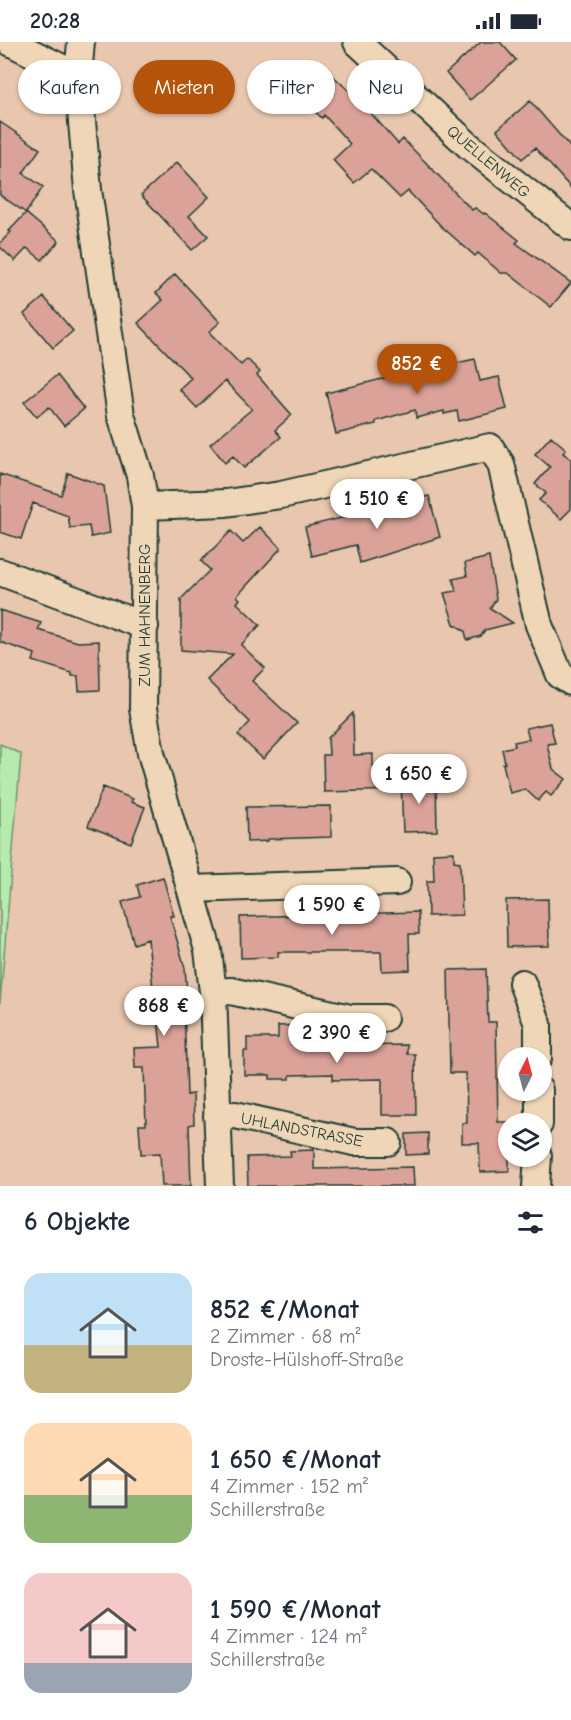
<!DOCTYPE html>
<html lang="de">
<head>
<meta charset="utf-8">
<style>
	:root { --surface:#fff; --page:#f2f2f3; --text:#1f2937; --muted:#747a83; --accent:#b45309 }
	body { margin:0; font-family:"Comic Neue",sans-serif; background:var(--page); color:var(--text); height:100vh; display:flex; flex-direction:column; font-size:22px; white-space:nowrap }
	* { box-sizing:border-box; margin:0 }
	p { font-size:20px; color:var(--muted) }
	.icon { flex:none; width:33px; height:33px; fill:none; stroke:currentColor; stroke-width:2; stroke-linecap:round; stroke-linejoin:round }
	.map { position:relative; height:1144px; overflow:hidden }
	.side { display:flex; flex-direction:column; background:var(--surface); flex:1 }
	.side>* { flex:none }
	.top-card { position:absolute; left:18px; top:18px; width:536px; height:54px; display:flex; gap:12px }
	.needle { width:39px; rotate:6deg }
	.controls { position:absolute; left:498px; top:1005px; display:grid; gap:12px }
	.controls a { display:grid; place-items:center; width:54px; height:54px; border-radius:50%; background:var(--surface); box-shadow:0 2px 4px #0004; font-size:30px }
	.price { position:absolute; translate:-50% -51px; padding:0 14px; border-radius:21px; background:#fff; color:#222; font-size:20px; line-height:39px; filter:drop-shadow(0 2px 3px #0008) }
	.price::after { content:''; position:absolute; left:50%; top:36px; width:18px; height:14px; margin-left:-9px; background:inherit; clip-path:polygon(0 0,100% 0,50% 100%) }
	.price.on { background:var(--accent); color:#fff }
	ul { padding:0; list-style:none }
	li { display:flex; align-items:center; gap:18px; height:150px; padding:0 24px }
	li span { display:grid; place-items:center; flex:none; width:168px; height:120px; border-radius:18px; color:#555 }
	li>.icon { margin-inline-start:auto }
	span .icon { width:72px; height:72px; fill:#fffc; stroke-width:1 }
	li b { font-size:26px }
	h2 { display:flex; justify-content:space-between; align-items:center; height:72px; padding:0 24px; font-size:26px }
	.pill { padding:0 21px; border-radius:27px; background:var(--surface); box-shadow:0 2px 4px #0004; font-size:21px; line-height:54px }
	.pill.on { background:var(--accent); color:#fff }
	.status { display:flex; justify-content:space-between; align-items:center; height:42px; padding:0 30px; background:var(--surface); direction:ltr }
	.status svg { height:16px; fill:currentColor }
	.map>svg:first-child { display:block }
	.green { fill:#b7ebad; stroke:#6b9470; stroke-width:1.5 }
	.building { fill:#dba299; stroke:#1f3d34; stroke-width:1.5 }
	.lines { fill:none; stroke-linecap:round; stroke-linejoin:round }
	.minor-casing { stroke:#1f3d34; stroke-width:30 }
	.minor { stroke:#efd6b7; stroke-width:26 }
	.labels { text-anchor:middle; stroke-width:4.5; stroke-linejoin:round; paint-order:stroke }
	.street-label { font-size:16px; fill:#1f3d34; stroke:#efd6b7 }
</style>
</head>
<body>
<div class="status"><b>20:28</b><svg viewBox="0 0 49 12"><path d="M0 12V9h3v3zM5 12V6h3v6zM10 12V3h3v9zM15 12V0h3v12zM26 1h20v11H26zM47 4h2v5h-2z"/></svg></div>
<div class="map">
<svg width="571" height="1144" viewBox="0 0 571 1144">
	<rect width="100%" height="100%" fill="#e9c6ae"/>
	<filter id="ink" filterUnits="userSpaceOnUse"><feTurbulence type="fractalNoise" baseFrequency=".0167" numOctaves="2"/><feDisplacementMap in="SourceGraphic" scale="12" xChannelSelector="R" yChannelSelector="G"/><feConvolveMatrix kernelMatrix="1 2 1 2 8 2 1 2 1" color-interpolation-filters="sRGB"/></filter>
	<g filter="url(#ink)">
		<path class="green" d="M 0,702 L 21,712 L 0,961 Z"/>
		<path class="building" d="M 481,0 L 500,0 L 516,18 L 470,58 L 446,31 Z
			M 303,17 L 328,41 L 333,34 L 361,60 L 398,102 L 403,97 L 472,168 L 475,166 L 484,172 L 485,171 L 519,198 L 516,201 L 571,241 L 551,265 L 508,231 L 501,231 L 478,211 L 475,214 L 441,184 L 408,149 L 400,156 L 371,127 L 354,141 L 333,118 L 350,102 L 324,73 L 322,76 L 296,52 L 284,60 L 270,39 Z
			M 530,59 L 571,106 L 571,146 L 535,106 L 522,117 L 497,88 Z
			M 0,80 L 40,107 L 23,131 L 43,145 L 26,171 L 59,199 L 42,218 L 27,206 L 15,219 L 0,205 L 0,201 L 11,190 L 9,189 L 26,171 L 0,153 Z
			M 177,120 L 209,155 L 189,174 L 208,194 L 192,208 L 141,153 Z
			M 175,232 L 220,280 L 209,290 L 241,323 L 247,317 L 260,330 L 257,333 L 292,373 L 275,388 L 281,395 L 244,426 L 233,414 L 225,421 L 210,402 L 252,367 L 225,339 L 197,366 L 179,347 L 191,336 L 138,281 L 163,258 L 156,251 Z
			M 44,255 L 73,289 L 53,306 L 24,272 Z
			M 475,317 L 480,339 L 499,335 L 507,367 L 459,379 L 457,369 L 444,372 L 444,369 L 416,376 L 415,368 L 376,379 L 376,382 L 336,392 L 326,351 L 390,335 L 387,325 L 416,318 L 417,325 L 433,321 L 435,326 Z
			M 57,333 L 84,367 L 64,384 L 49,365 L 37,375 L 24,360 Z
			M 551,394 L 566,407 L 563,411 L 571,417 L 571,467 L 561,477 L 539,458 L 546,451 L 535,442 L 550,425 L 535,412 Z
			M 68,431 L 104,444 L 110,491 L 91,495 L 89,484 L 70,486 L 68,474 L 33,461 L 21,497 L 0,490 L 0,432 L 61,453 Z
			M 429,454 L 440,495 L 360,521 L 356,503 L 312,514 L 305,485 L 365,470 L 365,467 L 386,462 L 386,464 Z
			M 260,485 L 281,506 L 237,554 L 240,557 L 237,561 L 260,583 L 241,603 L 265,626 L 252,639 L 297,681 L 263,717 L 238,693 L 250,680 L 207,638 L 233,612 L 181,608 L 181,557 L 210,528 L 201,519 L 231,489 L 243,501 Z
			M 489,515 L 496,557 L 490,566 L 513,581 L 485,588 L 481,594 L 467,598 L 465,589 L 454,582 L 444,551 L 456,549 L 453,537 L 467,534 L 465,521 Z
			M 0,568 L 41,581 L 38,588 L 78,600 L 99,599 L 100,648 L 79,649 L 78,634 L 72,634 L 72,631 L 33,619 L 35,612 L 0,600 Z
			M 353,671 L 354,713 L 373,712 L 373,724 L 400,724 L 401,748 L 324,750 L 323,713 L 329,713 L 328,696 Z
			M 550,681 L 555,701 L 547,702 L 553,727 L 566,737 L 551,754 L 546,750 L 538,759 L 525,747 L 510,751 L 503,722 L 505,721 L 502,707 L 515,704 L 514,700 L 529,697 L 526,686 Z
			M 436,737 L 437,789 L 403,790 L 401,738 Z
			M 103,745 L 133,757 L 131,760 L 145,765 L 131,801 L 88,784 Z
			M 331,764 L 331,795 L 268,797 L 268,799 L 247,800 L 246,765 Z
			M 454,810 L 454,819 L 460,820 L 462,873 L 428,874 L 427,839 L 434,839 L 433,811 Z
			M 163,835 L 174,874 L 170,874 L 185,926 L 188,964 L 184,964 L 187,1053 L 193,1052 L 194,1082 L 189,1083 L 191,1144 L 162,1144 L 160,1111 L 141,1112 L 139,1083 L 146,1083 L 144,1026 L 135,1026 L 134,1006 L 161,1005 L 157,967 L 155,967 L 148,897 L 134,902 L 122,860 L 140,855 L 137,843 Z
			M 548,857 L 549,904 L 507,905 L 506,858 Z
			M 418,870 L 419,892 L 409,892 L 410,928 L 382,929 L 381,910 L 278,910 L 278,915 L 241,916 L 240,875 Z
			M 486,927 L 488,980 L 496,980 L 498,1080 L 509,1080 L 509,1129 L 480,1130 L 479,1101 L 462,1101 L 462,1081 L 467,1081 L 466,1031 L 450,1031 L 448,928 Z
			M 299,983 L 300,997 L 350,997 L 350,1004 L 407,1003 L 407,1012 L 415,1012 L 416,1073 L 382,1073 L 382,1037 L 333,1038 L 333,1032 L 290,1033 L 290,1037 L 270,1037 L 270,1033 L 244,1033 L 244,1009 L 247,1009 L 247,996 L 278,996 L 278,984 Z
			M 428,1091 L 428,1112 L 406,1113 L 406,1092 Z
			M 314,1108 L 314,1127 L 413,1125 L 414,1144 L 248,1144 L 247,1115 L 291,1114 L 290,1109 Z"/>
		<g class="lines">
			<defs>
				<path id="minor" d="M 10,0 L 78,34
					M 81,0 L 78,34 L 88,148 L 121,373 L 140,434 L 145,464 L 143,667 L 151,711 L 208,908 L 213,950 L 220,1144
					M 357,0 L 469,104 L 571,185
					M 145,464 L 226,461 L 281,453 L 490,405 L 501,422 L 539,583 L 560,633 L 571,640
					M 0,530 L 145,584
					M 191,847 L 397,840
					M 522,941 L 538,982 L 538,1016
					M 213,950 L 231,949 L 350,976 L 384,976
					M 539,1048 L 539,1082
					M 217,1074 L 235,1073 L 354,1100 L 388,1100
					M 536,1144 L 538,1114"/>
			</defs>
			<use href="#minor" class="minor-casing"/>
			<use href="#minor" class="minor"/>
		</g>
	</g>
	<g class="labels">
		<g class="street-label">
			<text transform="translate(489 119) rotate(40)" y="6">QUELLENWEG</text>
			<text transform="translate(144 573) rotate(-90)" y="6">ZUM HAHNENBERG</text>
			<text transform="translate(302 1087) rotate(11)" y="6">UHLANDSTRASSE</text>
		</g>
	</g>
</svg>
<div class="controls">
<a><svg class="needle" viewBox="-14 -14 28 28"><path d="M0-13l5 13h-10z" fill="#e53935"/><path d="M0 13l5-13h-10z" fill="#747a83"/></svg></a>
<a><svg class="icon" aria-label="layers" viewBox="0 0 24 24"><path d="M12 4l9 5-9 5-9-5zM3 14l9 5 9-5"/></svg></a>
</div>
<b class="price on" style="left:417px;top:353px">852 €</b>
<b class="price" style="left:377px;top:488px">1 510 €</b>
<b class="price" style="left:419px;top:763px">1 650 €</b>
<b class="price" style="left:332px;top:894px">1 590 €</b>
<b class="price" style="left:164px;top:995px">868 €</b>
<b class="price" style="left:337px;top:1022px">2 390 €</b>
<div class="top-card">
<a class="pill">Kaufen</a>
<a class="pill on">Mieten</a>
<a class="pill">Filter</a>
<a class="pill">Neu</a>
</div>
</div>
<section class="side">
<h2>6 Objekte<svg class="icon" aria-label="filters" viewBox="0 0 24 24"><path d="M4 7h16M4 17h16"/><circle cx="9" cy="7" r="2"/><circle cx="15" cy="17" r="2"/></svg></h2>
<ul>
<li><span style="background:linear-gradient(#bfe0f5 60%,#c2b280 0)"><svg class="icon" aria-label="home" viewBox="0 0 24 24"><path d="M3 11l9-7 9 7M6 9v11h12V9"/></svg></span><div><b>852 €/Monat</b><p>2 Zimmer · 68 m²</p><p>Droste-Hülshoff-Straße</p></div></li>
<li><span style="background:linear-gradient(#ffd9b3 60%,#8fb573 0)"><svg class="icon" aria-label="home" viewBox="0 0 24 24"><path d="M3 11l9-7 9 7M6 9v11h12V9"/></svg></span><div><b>1 650 €/Monat</b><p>4 Zimmer · 152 m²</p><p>Schillerstraße</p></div></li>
<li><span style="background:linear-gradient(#f6c9c9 75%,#9aa5b1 0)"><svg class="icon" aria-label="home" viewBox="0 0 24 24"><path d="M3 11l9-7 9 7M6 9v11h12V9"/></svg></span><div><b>1 590 €/Monat</b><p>4 Zimmer · 124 m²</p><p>Schillerstraße</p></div></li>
</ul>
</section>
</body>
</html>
